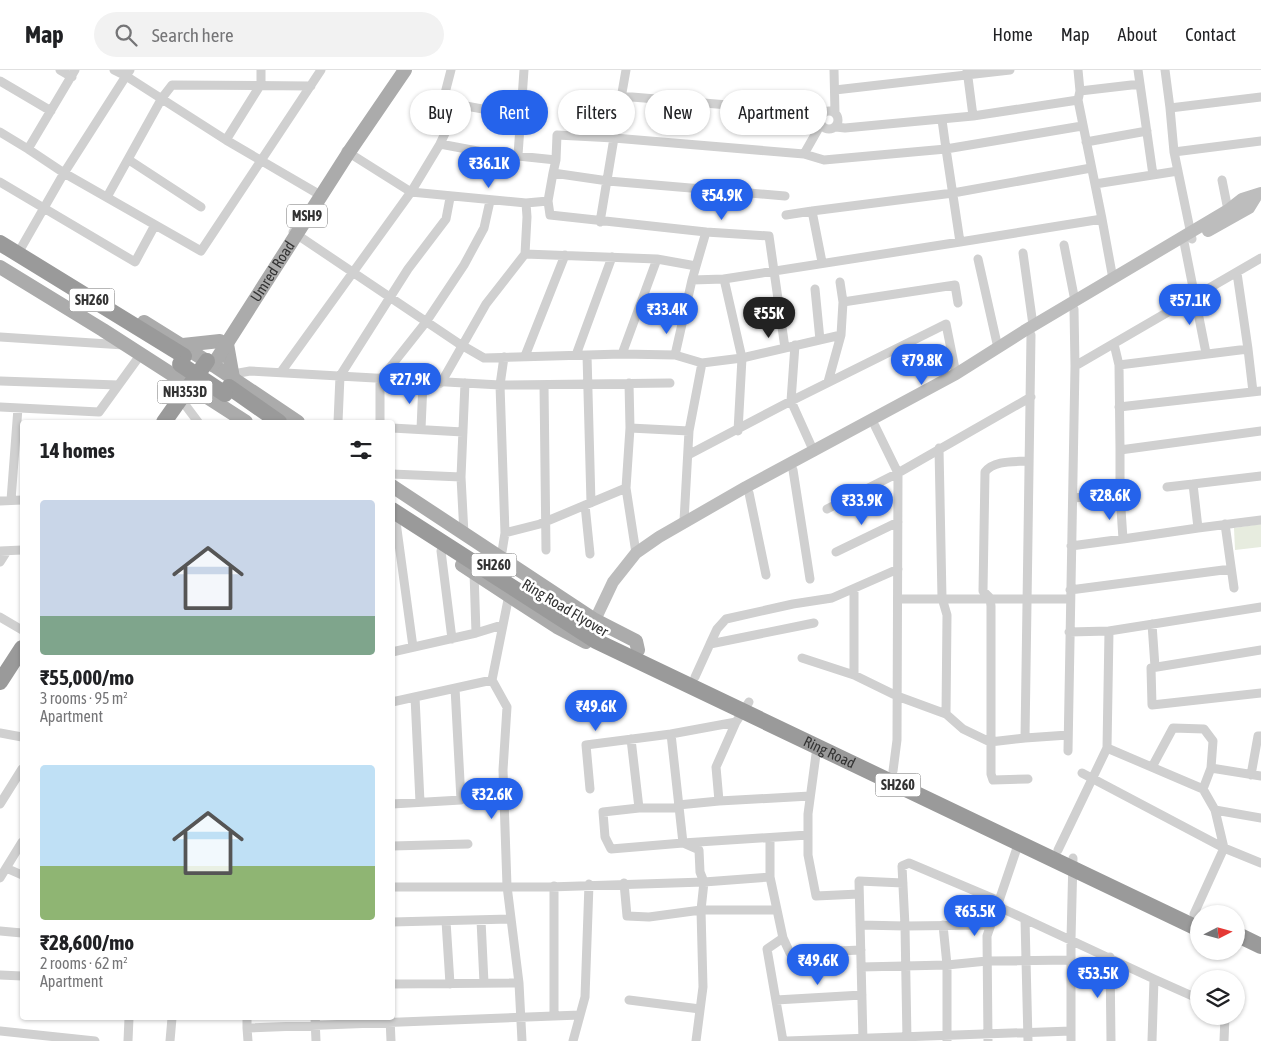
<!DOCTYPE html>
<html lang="en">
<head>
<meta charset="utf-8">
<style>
	:root { --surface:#fff; --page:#f2f2f2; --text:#202124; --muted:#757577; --line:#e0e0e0; --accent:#2563eb }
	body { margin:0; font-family:"Asap Condensed",sans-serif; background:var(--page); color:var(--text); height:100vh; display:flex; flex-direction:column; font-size:19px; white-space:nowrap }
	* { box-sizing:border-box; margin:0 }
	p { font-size:16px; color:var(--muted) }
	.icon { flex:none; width:28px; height:28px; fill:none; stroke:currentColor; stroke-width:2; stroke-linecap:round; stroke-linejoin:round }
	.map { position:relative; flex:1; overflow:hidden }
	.side { position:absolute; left:20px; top:350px; width:375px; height:600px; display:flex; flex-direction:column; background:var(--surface); border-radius:5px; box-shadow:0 1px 4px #0004 }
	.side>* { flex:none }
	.guide { position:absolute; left:410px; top:20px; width:475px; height:45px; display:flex; gap:10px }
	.needle { width:32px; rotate:84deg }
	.fabs { position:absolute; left:1190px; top:835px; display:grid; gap:10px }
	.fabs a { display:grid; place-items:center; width:55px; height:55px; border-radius:50%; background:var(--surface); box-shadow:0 1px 4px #0004; font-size:25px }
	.price { position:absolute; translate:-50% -42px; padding:0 11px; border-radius:18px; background:var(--accent); color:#fff; font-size:16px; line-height:32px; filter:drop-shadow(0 1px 2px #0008) }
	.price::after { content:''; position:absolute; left:50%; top:30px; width:15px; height:11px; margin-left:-8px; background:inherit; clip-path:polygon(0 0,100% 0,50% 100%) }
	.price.current { background:#222; color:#fff }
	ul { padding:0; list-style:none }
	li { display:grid; align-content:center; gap:10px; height:265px; padding:0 20px }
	li span { display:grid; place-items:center; height:155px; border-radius:5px; color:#555 }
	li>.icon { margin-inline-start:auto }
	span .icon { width:90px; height:90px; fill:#fffc; stroke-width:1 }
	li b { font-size:21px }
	h2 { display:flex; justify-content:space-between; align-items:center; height:60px; padding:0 20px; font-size:21px }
	.chip { padding:0 18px; border-radius:22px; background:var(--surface); box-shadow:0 1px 4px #0004; font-size:18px; line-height:45px }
	.chip.current { background:var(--accent); color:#fff }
	header { display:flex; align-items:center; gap:30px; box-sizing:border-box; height:70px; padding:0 25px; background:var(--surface); border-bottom:1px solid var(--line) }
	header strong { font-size:24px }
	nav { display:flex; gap:28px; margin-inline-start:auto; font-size:18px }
	.search { width:350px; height:45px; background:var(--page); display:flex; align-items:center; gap:12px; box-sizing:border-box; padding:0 18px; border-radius:28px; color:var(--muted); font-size:19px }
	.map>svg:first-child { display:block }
	.green { fill:#e7ecdf }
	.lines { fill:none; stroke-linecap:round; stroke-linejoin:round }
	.street { stroke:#d0d0d0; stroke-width:9 }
	.secondary { stroke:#bdbdbd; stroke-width:12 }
	.primary { stroke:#ababab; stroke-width:14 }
	.highway { stroke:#9a9a9a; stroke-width:16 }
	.highway-bridge { stroke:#9a9a9a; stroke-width:16 }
	.labels { text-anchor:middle; stroke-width:5; stroke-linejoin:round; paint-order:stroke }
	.shield { fill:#fff; stroke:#707070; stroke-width:1 }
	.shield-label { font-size:14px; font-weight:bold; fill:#333 }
	.street-label { font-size:15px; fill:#333; stroke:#fff }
</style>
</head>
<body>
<header>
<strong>Map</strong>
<div class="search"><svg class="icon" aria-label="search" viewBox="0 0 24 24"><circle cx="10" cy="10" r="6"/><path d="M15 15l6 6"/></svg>Search here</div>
<nav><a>Home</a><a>Map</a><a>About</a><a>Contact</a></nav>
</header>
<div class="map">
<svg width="1261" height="971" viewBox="0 0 1261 971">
	<rect width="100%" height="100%" fill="#fff"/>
	<path class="green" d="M 1261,454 L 1261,477 L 1235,480 L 1234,458 Z"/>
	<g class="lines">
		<path class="street" d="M 60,0 L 72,7
			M 75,0 L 28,79 L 64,103 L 126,6 L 226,70 L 315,122
			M 114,0 L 126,6 L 130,0
			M 626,0 L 614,68 L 804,84
			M 834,0 L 835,43
			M 1078,0 L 1080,21 L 1078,30 L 1102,149
			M 1138,0 L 1153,105
			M 1165,0 L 1170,38 L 1261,27
			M 0,11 L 51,41
			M 835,20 L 1010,0
			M 1080,21 L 1140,14
			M 620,26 L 824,43
			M 455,34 L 521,46
			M 1170,38 L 1174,82
			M820 50a9 9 0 1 1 18 0a9 9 0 1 1-18 0Z
			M 973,46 L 1078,30
			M 942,50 L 946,79 L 1082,56
			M 836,57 L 845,58 L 973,46 L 967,0
			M 0,62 L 28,79
			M 226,70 L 261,14 L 261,0
			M 1086,72 L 1147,61
			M 440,74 L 454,44 L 455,34 L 443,31 L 451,0
			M 346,81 L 411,122 L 526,133 L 527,147 L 525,184 L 657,189 L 622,284
			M 518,85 L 524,0
			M 129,90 L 201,137
			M 556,90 L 557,65 L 614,68 L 600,152
			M 1222,110 L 1228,140
			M 0,112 L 135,192 L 155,155
			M 1095,114 L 1178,101
			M 107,127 L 162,28 L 172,15 L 311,16
			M 548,131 L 550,145 L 706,162 L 692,210
			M 526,133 L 548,131 L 553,103
			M 786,145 L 812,141
			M 293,162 L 458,273 L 484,288 L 622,284 L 675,285
			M 706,162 L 769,166 L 785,278
			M 1183,167 L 1206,283
			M 1192,169 L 1174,82 L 1261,71
			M 960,172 L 1102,149 L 1113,209
			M 1064,175 L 1075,231
			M 21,178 L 64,103 L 201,181 L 321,0
			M 1023,183 L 1033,255
			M 657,189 L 696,196
			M 978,189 L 998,278
			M 822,192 L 812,141 L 953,123 L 1091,98
			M 724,209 L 742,288 L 738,361
			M 840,212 L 843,232 L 955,215 L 958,233
			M 815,219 L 820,270
			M 1031,265 L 1025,668 L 1068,665
			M 0,267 L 124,275
			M 1114,274 L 1119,295 L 1120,380 L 1261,361
			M 795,275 L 791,331 L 814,382
			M 1248,279 L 1253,322
			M 576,285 L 612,187
			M 587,285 L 591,433
			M 525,286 L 565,185
			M 504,287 L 500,315 L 505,463
			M 702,293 L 742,288 L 841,265
			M 1119,295 L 1248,279 L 1237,203
			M 1075,296 L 1261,188
			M 281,302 L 411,122 L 440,74 L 488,83 L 556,90 L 553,103 L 608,111 L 785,126
			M 0,311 L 118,315
			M 232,311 L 239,303 L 250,301 L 500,315 L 670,313
			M 828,312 L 841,265 L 843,232
			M 441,313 L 486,234 L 525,184
			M 629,313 L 630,358
			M 544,315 L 546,480
			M 186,336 L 198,352
			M 0,337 L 99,342 L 141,284
			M 1119,337 L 1261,321
			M 338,352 L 340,306 L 408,199 L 446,149 L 450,128
			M 380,352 L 380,310 L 426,252 L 464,195 L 484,158 L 490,131
			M 875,356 L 898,403 L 897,670 L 893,701
			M 392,358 L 463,362
			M 421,359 L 423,312
			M 688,385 L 791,331 L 946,254 L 956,304
			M 793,400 L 810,509
			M 392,404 L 461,407
			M 1261,406 L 1193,414 L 1198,458 L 1261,450
			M 1167,417 L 1193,414
			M 749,423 L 766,505
			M 1120,424 L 1120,380
			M 11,430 L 18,338
			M 0,431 L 22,430
			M 585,435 L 590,484
			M 827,439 L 898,403 L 1031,327
			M 684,451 L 689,361 L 702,293 L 675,285 L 692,210 L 724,209 L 960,172 L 946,79 L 824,90 L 804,84 L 821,54
			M 396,452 L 413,577
			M 1225,454 L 1234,518
			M 464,464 L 461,407 L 465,313
			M 1123,469 L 1198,458
			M 1071,476 L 1123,469 L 1120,424 L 1073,428
			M 0,481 L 22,480
			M 441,481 L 452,569
			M 836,482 L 898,452
			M 636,483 L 626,418 L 630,358 L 689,361
			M 501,488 L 505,463 L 540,454 L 626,418
			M 0,492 L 7,481
			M 854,519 L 854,605
			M 1070,520 L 1231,499
			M 898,529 L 1070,529
			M 0,547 L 22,560
			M 1152,554 L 1155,597
			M 1069,562 L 1109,561
			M 476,563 L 502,555
			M 710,574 L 717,559 L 726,549 L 793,534 L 832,528 L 898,499
			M 1261,580 L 1151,598 L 1152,635 L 1261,623
			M 392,582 L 476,563 L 474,502
			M 802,588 L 854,605 L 897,626 L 946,644 L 947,545 L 942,528 L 939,378
			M 695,607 L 710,574 L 814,553
			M 492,610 L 509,525
			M 415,627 L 420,732
			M 392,632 L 492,610 L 507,637 L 503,700 L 507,816 L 519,913 L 522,971
			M 749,632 L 736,652 L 671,664 L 683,773 L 808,765
			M 946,644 L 963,659 L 990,672 L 1025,668
			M 0,663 L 22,667
			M 631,669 L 639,738 L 678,738
			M 817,677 L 808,744 L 808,785 L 816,826 L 859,824
			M 1107,678 L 1203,719 L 1215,740 L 1224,778 L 1194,844
			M 1068,681 L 1075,296 L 1074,239
			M 1152,697 L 1173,658 L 1204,659 L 1213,671 L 1211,698
			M 1082,703 L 1224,778 L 1261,793
			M 1251,705 L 1258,666 L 1261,666
			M 1028,709 L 993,710 L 991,704 L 991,536 L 990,528 L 983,521 L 985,402 C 994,390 1014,392 1028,391
			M 590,719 L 586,675 L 671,664
			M 1203,719 L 1211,698 L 1261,706
			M 719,731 L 716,697 L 736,652
			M 0,734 L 22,699
			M 392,734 L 461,730 L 455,618
			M 678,735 L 719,731 L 810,726
			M 639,738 L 603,742 L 605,767 L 611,779 L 683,773 L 699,780 L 700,802 L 704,812 L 770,807 L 783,868 L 767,879 L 783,971
			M 1215,740 L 1261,748
			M 392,776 L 468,774
			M 1058,780 L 1107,678 L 1109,561 L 1261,537
			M 6,798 L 22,805
			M 770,807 L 770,768
			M 0,808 L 22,772
			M 624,813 L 627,846 L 649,847 L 701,840 L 777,840
			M 554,816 L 554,946
			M 392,817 L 549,817 L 704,812 L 701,840 L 703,917 L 696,971
			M 997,836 L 1154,909 L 1152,971
			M 1025,849 L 1028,971
			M 481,850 L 484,913
			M 446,851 L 450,914
			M 392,852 L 511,849
			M 860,855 L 905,856 L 907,970
			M 991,855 L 905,856 L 902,796 L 909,793 L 999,831
			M 0,861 L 22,863
			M 783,868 L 790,883 L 861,880
			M 1110,887 L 1111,971
			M 861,897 L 947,895 L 943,855
			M 0,905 L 22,906
			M 1154,909 L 1199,929
			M 392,914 L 519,913
			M 629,930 L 700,939
			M 776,930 L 862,925
			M 247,948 L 247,958 L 580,945
			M 315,948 L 316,971
			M 390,948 L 391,971
			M 247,958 L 248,971
			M 0,961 L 95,971
			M 128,971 L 129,948
			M 170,971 L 172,948
			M 573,971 L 585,927 L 589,814
			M 787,971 L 1071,961
			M 863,971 L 859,811 L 903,813
			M 947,971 L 947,895 L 987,891 L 1071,890
			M 988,971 L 987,866 L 1019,772
			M 1071,971 L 1071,869 L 1073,788
			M 1224,971 L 1225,946"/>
		<path class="secondary" d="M 1208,161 L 1249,138 L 1257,125
			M 595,550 L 613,512 L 636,483 L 659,467 L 746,417 L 956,304 L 1024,261 L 1228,140 L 1242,129 L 1261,123"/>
		<g class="primary">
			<path d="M 0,197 L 103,260 L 246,352"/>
			<path d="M 144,252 L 213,295 L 298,352"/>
			<path d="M 227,274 L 233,308"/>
			<path d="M 183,275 L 220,271"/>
			<path id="s1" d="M 213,295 L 349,82 L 405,0"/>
			<path d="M 392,416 L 595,550 L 636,571 L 638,580"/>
			<path d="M 462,495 L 557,557 L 586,572"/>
		</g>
		<g class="highway">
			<path d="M 0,173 L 184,286"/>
			<path d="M 229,317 L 279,352"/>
			<path d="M 164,352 L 207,291"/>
			<path id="s2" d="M 392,440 L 596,571 L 1199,859"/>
			<path d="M 0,612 L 22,578"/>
			<path d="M 1236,864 L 1261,876"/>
		</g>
		<path class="highway-bridge" d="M 180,294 L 225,324"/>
	</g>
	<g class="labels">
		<g class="shield">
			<rect x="287" y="134.5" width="40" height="23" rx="4"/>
			<rect x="69.5" y="218.5" width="45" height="23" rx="4"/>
			<rect x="157.5" y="310.5" width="55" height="23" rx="4"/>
			<rect x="471.5" y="483.5" width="45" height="23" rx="4"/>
			<rect x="875.5" y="703.5" width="45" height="23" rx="4"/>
		</g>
		<g class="shield-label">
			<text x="307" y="151">MSH9</text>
			<text x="92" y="235">SH260</text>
			<text x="185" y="327">NH353D</text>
			<text x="494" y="500">SH260</text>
			<text x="898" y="720">SH260</text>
		</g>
		<g class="street-label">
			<text dy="5" stroke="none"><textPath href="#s1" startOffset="111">Umred Road</textPath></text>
			<text transform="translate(565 538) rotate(31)" y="5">Ring Road Flyover</text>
			<text dy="5" stroke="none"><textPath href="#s2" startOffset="501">Ring Road</textPath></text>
		</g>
	</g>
</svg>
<div class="fabs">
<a><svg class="needle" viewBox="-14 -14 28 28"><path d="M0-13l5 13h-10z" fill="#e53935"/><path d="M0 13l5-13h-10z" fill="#757577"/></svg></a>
<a><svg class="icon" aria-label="layers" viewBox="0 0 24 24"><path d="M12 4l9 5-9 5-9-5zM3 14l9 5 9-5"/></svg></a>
</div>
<b class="price" style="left:489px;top:119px">₹36.1K</b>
<b class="price" style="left:722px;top:151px">₹54.9K</b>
<b class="price" style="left:1190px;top:256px">₹57.1K</b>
<b class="price" style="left:667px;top:265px">₹33.4K</b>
<b class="price current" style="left:769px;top:269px">₹55K</b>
<b class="price" style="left:922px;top:316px">₹79.8K</b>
<b class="price" style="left:410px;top:335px">₹27.9K</b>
<b class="price" style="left:1110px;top:451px">₹28.6K</b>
<b class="price" style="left:862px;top:456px">₹33.9K</b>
<b class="price" style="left:596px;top:662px">₹49.6K</b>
<b class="price" style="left:492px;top:750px">₹32.6K</b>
<b class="price" style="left:975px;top:867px">₹65.5K</b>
<b class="price" style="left:818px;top:916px">₹49.6K</b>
<b class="price" style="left:1098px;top:929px">₹53.5K</b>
<div class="guide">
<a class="chip">Buy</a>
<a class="chip current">Rent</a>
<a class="chip">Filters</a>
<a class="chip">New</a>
<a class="chip">Apartment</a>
</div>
<section class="side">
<h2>14 homes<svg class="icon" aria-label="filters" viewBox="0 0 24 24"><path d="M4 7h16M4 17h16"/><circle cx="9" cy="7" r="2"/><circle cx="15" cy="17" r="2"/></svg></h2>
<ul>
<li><span style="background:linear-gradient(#c9d6e8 75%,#7fa58c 0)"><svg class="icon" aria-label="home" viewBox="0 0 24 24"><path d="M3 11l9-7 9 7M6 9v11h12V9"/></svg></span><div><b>₹55,000/mo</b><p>3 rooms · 95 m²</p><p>Apartment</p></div></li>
<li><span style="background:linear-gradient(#bfe0f5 65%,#8fb573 0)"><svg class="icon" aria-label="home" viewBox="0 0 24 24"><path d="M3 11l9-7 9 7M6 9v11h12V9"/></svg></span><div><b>₹28,600/mo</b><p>2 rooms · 62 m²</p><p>Apartment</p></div></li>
</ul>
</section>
</div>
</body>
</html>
